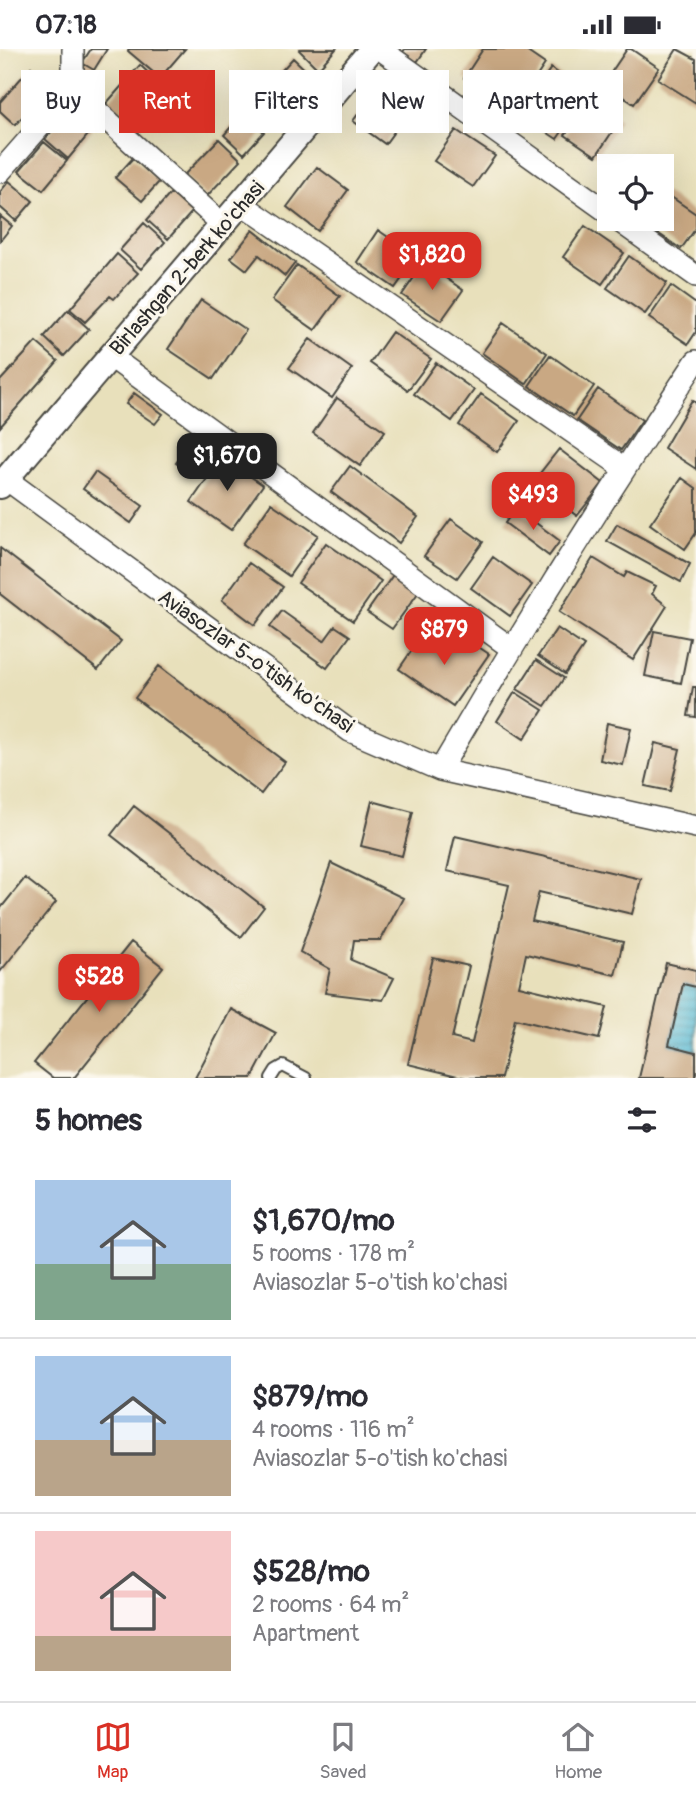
<!DOCTYPE html>
<html lang="en">
<head>
<meta charset="utf-8">
<style>
	:root { --surface:#fff; --page:#f2f2f3; --text:#2b2b33; --muted:#7c7c81; --line:#e1e1e2; --accent:#d93025 }
	body { margin:0; font-family:Pangolin,sans-serif; background:var(--page); color:var(--text); height:100vh; display:flex; flex-direction:column; font-size:26px; white-space:nowrap }
	* { box-sizing:border-box; margin:0 }
	p { font-size:23px; color:var(--muted) }
	.icon { flex:none; width:38px; height:38px; fill:none; stroke:currentColor; stroke-width:2; stroke-linecap:round; stroke-linejoin:round }
	.map { position:relative; height:1029px; overflow:hidden }
	.panel { display:flex; flex-direction:column; background:var(--surface); flex:1 }
	.panel>* { flex:none }
	.top-card { position:absolute; left:21px; top:21px; width:654px; height:63px; display:flex; gap:14px }
	.controls { position:absolute; left:597px; top:105px; display:grid; gap:14px }
	.controls a { display:grid; place-items:center; width:77px; height:77px; border-radius:0px; background:var(--surface); box-shadow:0 7px 28px #0002; font-size:35px }
	.price { position:absolute; translate:-50% -60px; padding:0 16px; border-radius:14px; background:var(--accent); color:#fff; font-size:23px; line-height:46px; filter:drop-shadow(0 2px 4px #0008) }
	.price::after { content:''; position:absolute; left:50%; top:42px; width:21px; height:16px; margin-left:-10px; background:inherit; clip-path:polygon(0 0,100% 0,50% 100%) }
	.price.selected { background:#222; color:#fff }
	ul { padding:0; list-style:none }
	li { display:flex; align-items:center; gap:21px; height:175px; padding:0 35px }
	li+li { border-top:2px solid var(--line) }
	li span { display:grid; place-items:center; flex:none; width:196px; height:140px; border-radius:0px; color:#555 }
	li>.icon { margin-inline-start:auto }
	span .icon { width:84px; height:84px; fill:#fffc; stroke-width:1 }
	li b { font-size:30px }
	h2 { display:flex; justify-content:space-between; align-items:center; height:84px; padding:0 35px; font-size:30px }
	.tag { padding:0 24px; border-radius:0px; background:var(--surface); box-shadow:0 7px 28px #0002; font-size:24px; line-height:63px }
	.tag.selected { background:var(--accent); color:#fff }
	.status { display:flex; justify-content:space-between; align-items:center; height:49px; padding:0 35px; background:var(--surface); direction:ltr }
	.status svg { height:19px; fill:currentColor }
	.menu { display:flex; justify-content:space-around; align-items:center; height:98px; border-top:2px solid var(--line); background:var(--surface); font-size:19px; color:var(--muted) }
	.menu a { display:grid; justify-items:center; gap:4px }
	.menu .selected { color:var(--accent) }
	.map>svg:first-child { display:block }
	.water { fill:url(#water-rules); stroke:#40727f; stroke-width:2 }
	.building { fill:#c9a883 }
	.lines { fill:none; stroke-linecap:round; stroke-linejoin:round }
	.service-casing { stroke:#474641; stroke-width:14 }
	.minor-casing { stroke:#474641; stroke-width:24 }
	.tertiary-casing { stroke:#474641; stroke-width:28 }
	.service { stroke:#fff; stroke-width:10 }
	.minor { stroke:#fff; stroke-width:21 }
	.tertiary { stroke:#fff; stroke-width:24 }
	.labels { text-anchor:middle; stroke-width:6; stroke-linejoin:round; paint-order:stroke }
	.street-label { font-size:21px; fill:#2b2b2b; stroke:#fbf7ec }
</style>
</head>
<body>
<div class="status"><b>07:18</b><svg viewBox="0 0 49 12"><path d="M0 12V9h3v3zM5 12V6h3v6zM10 12V3h3v9zM15 12V0h3v12zM26 1h20v11H26zM47 4h2v5h-2z"/></svg></div>
<div class="map">
<svg width="696" height="1029" viewBox="0 0 696 1029">
	<defs>
		<pattern id="water-rules" width="6" height="5" patternUnits="userSpaceOnUse" patternTransform="scale(1.75)"><rect width="6" height="5" fill="#55b8d3"/><path d="M0 2.5h6" fill="none" stroke="#4796ab"/></pattern>
	</defs>
	<rect width="100%" height="100%" fill="#fbf7ec"/>
	<filter id="ink" filterUnits="userSpaceOnUse"><feTurbulence type="fractalNoise" baseFrequency=".0143" numOctaves="2"/><feDisplacementMap in="SourceGraphic" scale="14" xChannelSelector="R" yChannelSelector="G"/><feConvolveMatrix kernelMatrix="1 2 1 2 8 2 1 2 1" color-interpolation-filters="sRGB"/></filter>
	<filter id="wash" filterUnits="userSpaceOnUse"><feTurbulence type="fractalNoise" baseFrequency=".00686" numOctaves="4" result="noise"/><feDisplacementMap in="SourceGraphic" scale="28" xChannelSelector="R" yChannelSelector="G"/><feGaussianBlur stdDeviation="1.57" result="paint"/><feColorMatrix in="noise" values="0 0 0 0 0 0 0 0 0 0 0 0 0 0 0 0 0 1.4 0 .05"/><feComposite in="paint" operator="in"/></filter>
	<g filter="url(#wash)">
		<rect width="100%" height="100%" fill="#e8e0bb"/>
		<path class="water" d="M 683,935 L 696,938 L 696,1003 L 669,996 Z"/>
		<g id="blocks">
			<path class="building" d="M 91,0 L 107,0 L 94,21 L 82,14 Z
				M 129,0 L 185,0 L 160,29 L 128,2 Z
				M 300,0 L 336,0 L 318,20 L 299,1 Z
				M 405,0 L 426,0 L 417,13 L 403,3 Z
				M 483,0 L 523,0 L 545,15 L 513,63 L 464,29 Z
				M 627,0 L 631,0 L 659,19 L 634,55 L 604,34 Z
				M 677,0 L 696,10 L 696,54 L 658,30 Z
				M 293,9 L 313,28 L 294,50 L 273,31 Z
				M 140,16 L 159,34 L 124,73 L 105,56 Z
				M 31,18 L 51,36 L 15,76 L 0,62 L 0,53 Z
				M 551,19 L 588,45 L 557,90 L 519,65 Z
				M 383,31 L 415,54 L 385,95 L 353,72 Z
				M 267,38 L 287,56 L 268,78 L 247,59 Z
				M 590,50 L 620,71 L 596,107 L 565,86 Z
				M 70,61 L 93,80 L 68,110 L 45,90 Z
				M 243,64 L 264,83 L 244,105 L 224,86 Z
				M 456,81 L 495,107 L 473,138 L 434,112 Z
				M 219,90 L 241,111 L 206,148 L 184,126 Z
				M 44,93 L 67,112 L 43,141 L 19,122 Z
				M 133,109 L 159,133 L 142,152 L 115,129 Z
				M 317,118 L 348,141 L 318,182 L 287,158 Z
				M 9,132 L 33,152 L 16,172 L 0,158 L 0,143 Z
				M 664,143 L 696,165 L 696,179 L 681,200 L 643,174 L 646,170 L 662,170 L 662,147 Z
				M 171,144 L 192,163 L 168,190 L 147,171 Z
				M 0,167 L 12,177 L 0,192 Z
				M 144,174 L 165,193 L 141,220 L 120,201 Z
				M 585,177 L 624,204 L 602,235 L 563,208 Z
				M 253,181 L 295,214 L 285,227 L 259,206 L 247,221 L 231,209 Z
				M 378,181 L 417,208 L 395,239 L 357,213 Z
				M 117,205 L 138,224 L 114,250 L 110,247 L 85,273 L 70,260 Z
				M 629,207 L 667,234 L 645,265 L 607,239 Z
				M 424,214 L 463,241 L 441,272 L 402,246 Z
				M 297,216 L 340,247 L 315,281 L 272,251 Z
				M 671,237 L 696,255 L 696,283 L 688,295 L 649,269 Z
				M 201,251 L 246,281 L 213,330 L 168,300 Z
				M 68,261 L 89,280 L 64,307 L 44,288 Z
				M 503,274 L 547,304 L 526,335 L 482,304 Z
				M 392,283 L 431,310 L 408,341 L 370,314 Z
				M 310,290 L 352,320 L 332,349 L 289,319 Z
				M 36,293 L 58,312 L 0,378 L 0,332 Z
				M 550,306 L 594,337 L 573,367 L 529,337 Z
				M 436,314 L 474,341 L 452,372 L 414,345 Z
				M 598,340 L 642,371 L 621,401 L 577,371 Z
				M 134,344 L 163,365 L 155,375 L 126,355 Z
				M 481,345 L 519,372 L 497,403 L 459,376 Z
				M 337,349 L 385,382 L 360,417 L 313,384 Z
				M 692,351 L 696,354 L 696,420 L 664,399 Z
				M 195,388 L 208,396 L 189,423 L 176,414 Z
				M 559,400 L 603,434 L 577,467 L 533,433 Z
				M 222,408 L 263,436 L 231,481 L 191,453 Z
				M 350,417 L 418,468 L 399,494 L 331,443 Z
				M 95,423 L 143,457 L 131,474 L 83,440 Z
				M 682,429 L 696,439 L 696,484 L 685,500 L 650,475 Z
				M 271,454 L 318,486 L 289,527 L 243,495 Z
				M 516,459 L 560,492 L 549,507 L 505,474 Z
				M 451,470 L 483,493 L 457,529 L 424,507 Z
				M 617,475 L 690,515 L 681,533 L 607,492 Z
				M 326,494 L 381,532 L 353,572 L 298,534 Z
				M 0,499 L 121,592 L 98,621 L 0,545 Z
				M 493,508 L 532,536 L 510,567 L 471,539 Z
				M 593,509 L 624,528 L 627,523 L 656,537 L 652,545 L 667,557 L 633,611 L 559,563 Z
				M 249,514 L 283,538 L 255,576 L 222,551 Z
				M 393,526 L 418,544 L 392,580 L 367,563 Z
				M 282,562 L 324,592 L 335,577 L 350,587 L 327,619 L 270,578 Z
				M 557,579 L 584,597 L 565,625 L 538,607 Z
				M 654,582 L 690,589 L 681,634 L 645,627 Z
				M 423,585 L 442,599 L 448,589 L 465,601 L 471,593 L 489,605 L 453,657 L 399,620 Z
				M 536,611 L 564,629 L 545,657 L 517,640 Z
				M 159,617 L 285,713 L 261,745 L 135,649 Z
				M 693,638 L 696,638 L 696,668 L 688,667 Z
				M 515,643 L 543,661 L 524,690 L 497,672 Z
				M 607,674 L 631,679 L 623,716 L 600,711 Z
				M 655,694 L 680,700 L 670,742 L 645,737 Z
				M 372,752 L 413,763 L 402,807 L 361,797 Z
				M 134,757 L 264,858 L 241,888 L 111,786 Z
				M 455,787 L 641,830 L 632,865 L 539,843 L 532,872 L 623,893 L 615,926 L 526,905 L 519,937 L 607,958 L 599,990 L 515,970 L 501,1029 L 466,1029 L 408,1015 L 433,909 L 469,917 L 452,989 L 472,994 L 509,836 L 447,822 Z
				M 331,814 L 403,849 L 381,891 L 354,891 L 351,911 L 394,929 L 383,951 L 325,944 L 330,920 L 300,903 Z
				M 25,829 L 56,853 L 0,923 L 0,860 Z
				M 131,893 L 163,918 L 74,1029 L 53,1029 L 34,1014 Z
				M 666,914 L 696,921 L 696,938 L 683,935 L 669,996 L 696,1003 L 696,1029 L 639,1029 Z
				M 231,960 L 276,984 L 252,1029 L 195,1029 Z"/>
		</g>
	</g>
	<g filter="url(#ink)">
		<use href="#blocks" fill-opacity="0" stroke="#474641" stroke-width="2"/>
		<g class="lines">
			<defs>
				<path id="service" d="M 271,1029 L 276,1021 L 283,1017 L 306,1029"/>
				<path id="minor" d="M 73,0 L 73,40 L 223,176
					M 380,0 L 609,164
					M 0,123 L 73,40
					M 242,155 L 624,419
					M 616,170 L 696,227
					M 111,308 L 511,599
					M 6,430 L 350,682 L 440,721 L 696,778
					M 440,721 C 521,582 606,446 696,312"/>
				<path id="tertiary" d="M 0,437 L 372,0"/>
			</defs>
			<use href="#service" class="service-casing"/>
			<use href="#minor" class="minor-casing"/>
			<use href="#tertiary" class="tertiary-casing"/>
			<use href="#service" class="service"/>
			<use href="#minor" class="minor"/>
			<use href="#tertiary" class="tertiary"/>
		</g>
	</g>
	<g class="labels">
		<g class="street-label">
			<text transform="translate(187 219) rotate(-49)" y="7">Birlashgan 2-berk ko'chasi</text>
			<text transform="translate(256 612) rotate(35)" y="7">Aviasozlar 5-o'tish ko'chasi</text>
		</g>
	</g>
</svg>
<div class="controls">
<a><svg class="icon" aria-label="locate" viewBox="0 0 24 24"><circle cx="12" cy="12" r="6"/><path d="M12 2v4M12 18v4M2 12h4M18 12h4"/></svg></a>
</div>
<b class="price" style="left:432px;top:243px">$1,820</b>
<b class="price selected" style="left:227px;top:444px">$1,670</b>
<b class="price" style="left:533px;top:483px">$493</b>
<b class="price" style="left:444px;top:618px">$879</b>
<b class="price" style="left:99px;top:965px">$528</b>
<div class="top-card">
<a class="tag">Buy</a>
<a class="tag selected">Rent</a>
<a class="tag">Filters</a>
<a class="tag">New</a>
<a class="tag">Apartment</a>
</div>
</div>
<section class="panel">
<h2>5 homes<svg class="icon" aria-label="filters" viewBox="0 0 24 24"><path d="M4 7h16M4 17h16"/><circle cx="9" cy="7" r="2"/><circle cx="15" cy="17" r="2"/></svg></h2>
<ul>
<li><span style="background:linear-gradient(#a9c7e8 60%,#7fa58c 0)"><svg class="icon" aria-label="home" viewBox="0 0 24 24"><path d="M3 11l9-7 9 7M6 9v11h12V9"/></svg></span><div><b>$1,670/mo</b><p>5 rooms · 178 m²</p><p>Aviasozlar 5-o'tish ko'chasi</p></div></li>
<li><span style="background:linear-gradient(#a9c7e8 60%,#b9a48a 0)"><svg class="icon" aria-label="home" viewBox="0 0 24 24"><path d="M3 11l9-7 9 7M6 9v11h12V9"/></svg></span><div><b>$879/mo</b><p>4 rooms · 116 m²</p><p>Aviasozlar 5-o'tish ko'chasi</p></div></li>
<li><span style="background:linear-gradient(#f6c9c9 75%,#b9a48a 0)"><svg class="icon" aria-label="home" viewBox="0 0 24 24"><path d="M3 11l9-7 9 7M6 9v11h12V9"/></svg></span><div><b>$528/mo</b><p>2 rooms · 64 m²</p><p>Apartment</p></div></li>
</ul>
</section>
<nav class="menu">
<a class="selected"><svg class="icon" aria-label="map" viewBox="0 0 24 24"><path d="M3 6l6-2 6 2 6-2v14l-6 2-6-2-6 2zM9 4v14M15 6v14"/></svg>Map</a>
<a><svg class="icon" aria-label="saved" viewBox="0 0 24 24"><path d="M7 4h10v16l-5-4-5 4z"/></svg>Saved</a>
<a><svg class="icon" aria-label="home" viewBox="0 0 24 24"><path d="M3 11l9-7 9 7M6 9v11h12V9"/></svg>Home</a>
</nav>
</body>
</html>
